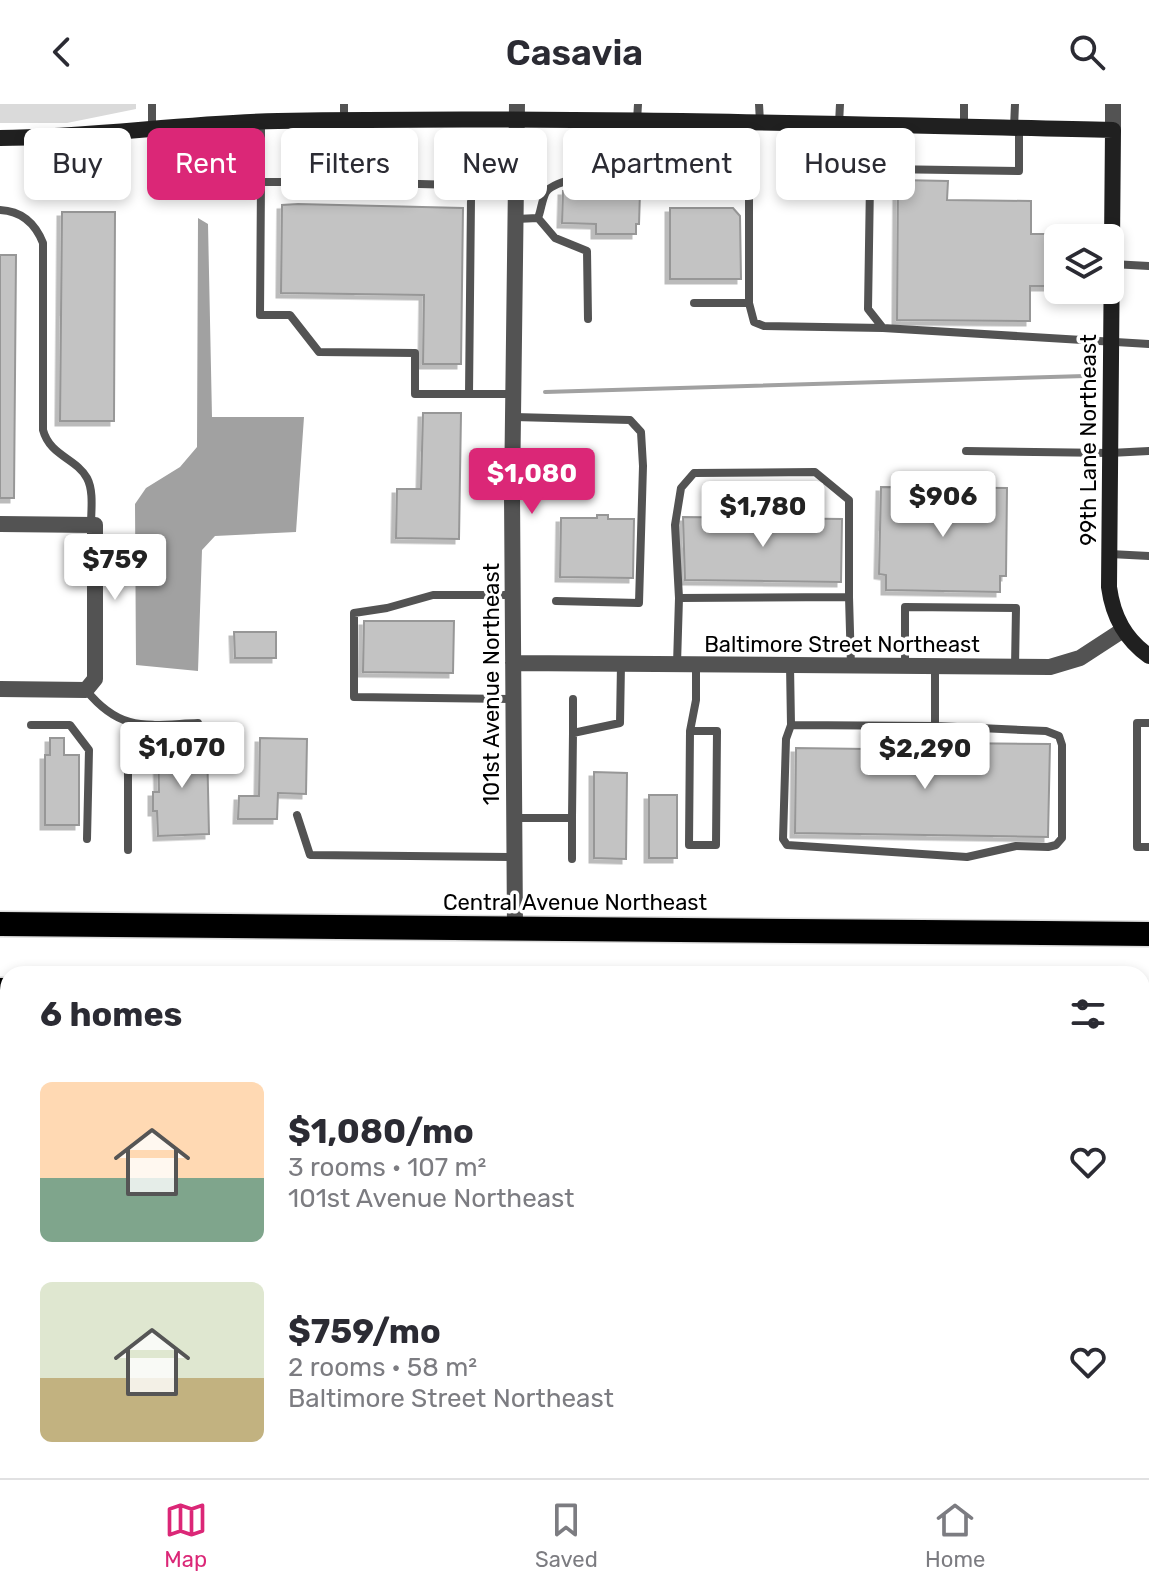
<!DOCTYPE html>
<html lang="en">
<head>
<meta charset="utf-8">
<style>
	:root { --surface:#fff; --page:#f7f7f7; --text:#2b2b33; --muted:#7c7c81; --line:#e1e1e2; --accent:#db2777 }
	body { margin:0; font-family:Rubik,sans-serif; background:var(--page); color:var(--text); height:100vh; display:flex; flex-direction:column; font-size:30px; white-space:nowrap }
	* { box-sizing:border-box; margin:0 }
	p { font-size:26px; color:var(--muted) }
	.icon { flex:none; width:44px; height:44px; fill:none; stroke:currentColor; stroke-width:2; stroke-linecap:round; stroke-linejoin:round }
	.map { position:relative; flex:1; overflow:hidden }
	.sheet { position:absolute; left:0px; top:862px; width:1150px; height:512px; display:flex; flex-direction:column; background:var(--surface); border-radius:24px 24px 0 0; box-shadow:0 4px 12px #0003 }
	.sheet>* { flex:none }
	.banner { position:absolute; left:24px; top:24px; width:1102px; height:72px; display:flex; gap:16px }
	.buttons { position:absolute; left:1044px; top:120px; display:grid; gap:16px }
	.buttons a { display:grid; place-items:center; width:80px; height:80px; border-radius:12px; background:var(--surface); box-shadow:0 4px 12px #0003; font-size:40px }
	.price { position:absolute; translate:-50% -68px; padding:0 18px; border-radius:8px; background:#fff; color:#222; font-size:26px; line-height:52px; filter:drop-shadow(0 2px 4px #0008) }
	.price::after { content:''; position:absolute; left:50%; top:48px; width:24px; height:18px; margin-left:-12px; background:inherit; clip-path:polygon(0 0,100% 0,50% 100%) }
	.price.on { background:var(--accent); color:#fff }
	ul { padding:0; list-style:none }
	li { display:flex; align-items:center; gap:24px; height:200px; padding:0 40px }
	li span { display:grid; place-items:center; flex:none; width:224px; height:160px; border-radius:12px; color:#555 }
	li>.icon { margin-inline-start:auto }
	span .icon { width:96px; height:96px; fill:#fffc; stroke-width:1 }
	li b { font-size:34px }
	h2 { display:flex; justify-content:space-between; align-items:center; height:96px; padding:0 40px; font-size:34px }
	.tag { padding:0 28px; border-radius:12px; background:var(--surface); box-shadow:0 4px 12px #0003; font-size:28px; line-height:72px }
	.tag.on { background:var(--accent); color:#fff }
	header { display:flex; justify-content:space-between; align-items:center; height:104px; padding:0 40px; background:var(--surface); font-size:36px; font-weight:600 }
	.menu { display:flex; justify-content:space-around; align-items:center; height:112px; border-top:2px solid var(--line); background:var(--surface); font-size:22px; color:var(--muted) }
	.menu a { display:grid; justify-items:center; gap:4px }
	.menu .on { color:var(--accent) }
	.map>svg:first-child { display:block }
	.green { fill:#dadada }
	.water { fill:#a1a1a1 }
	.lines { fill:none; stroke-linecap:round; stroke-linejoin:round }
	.stream { stroke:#a1a1a1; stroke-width:4 }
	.building { fill:#c3c3c3; stroke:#979797; stroke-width:2; filter:url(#shadow) }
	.highway-casing { stroke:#dbdbdb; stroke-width:27 }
	.path { stroke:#757575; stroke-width:2; stroke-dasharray:2 4; stroke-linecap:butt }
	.lane { stroke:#535353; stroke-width:8 }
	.street { stroke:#535353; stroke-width:16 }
	.secondary { stroke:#202020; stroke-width:16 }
	.highway { stroke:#000; stroke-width:24 }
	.labels { text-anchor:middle; stroke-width:7; stroke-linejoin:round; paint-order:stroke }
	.street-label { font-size:22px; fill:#000; stroke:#fff }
</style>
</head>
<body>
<header><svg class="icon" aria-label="back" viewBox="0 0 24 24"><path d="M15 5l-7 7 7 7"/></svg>Casavia<svg class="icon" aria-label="search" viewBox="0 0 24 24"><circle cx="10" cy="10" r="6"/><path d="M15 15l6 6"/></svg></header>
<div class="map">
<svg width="1149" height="1374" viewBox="0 0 1149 1374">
	<defs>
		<filter id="shadow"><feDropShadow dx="-4.5" dy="4.5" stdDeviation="0" flood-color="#0004"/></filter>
	</defs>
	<rect width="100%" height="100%" fill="#fff"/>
	<path class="green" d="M 0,0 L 136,0 L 136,5 L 67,19 L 0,19 Z
		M 0,922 L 8,922 L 8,1366 L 508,1366 L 508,1374 L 0,1374 Z"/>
	<path class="water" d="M 198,114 L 208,120 L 212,313 L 304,313 L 296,428 L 215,432 L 202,446 L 198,567 L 136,561 L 135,400 L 146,384 L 180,363 L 197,343 Z"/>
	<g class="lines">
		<path class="stream" d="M 545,288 L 1085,272
			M 406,1366 L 411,1374"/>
	</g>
	<path class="building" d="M 898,76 L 948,77 L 947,96 L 1031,97 L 1031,130 L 1052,130 L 1051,182 L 1030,182 L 1030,217 L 897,216 Z
		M 563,87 L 640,88 L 639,120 L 636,120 L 636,130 L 596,130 L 596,120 L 562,119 Z
		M 298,100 L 463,104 L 461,260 L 423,260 L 424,191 L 281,189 L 282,101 Z
		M 670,104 L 733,104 L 740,112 L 741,175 L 670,175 Z
		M 62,108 L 115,108 L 114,317 L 60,317 Z
		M 0,151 L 16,151 L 14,394 L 0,394 Z
		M 423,309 L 461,309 L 459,435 L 396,434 L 397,385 L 421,385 Z
		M 881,383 L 1007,384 L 1006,472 L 1000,472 L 1000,488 L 886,486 L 886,471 L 879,470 Z
		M 597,411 L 608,411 L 608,415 L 634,415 L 633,474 L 560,473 L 561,414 L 597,414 Z
		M 683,413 L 842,415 L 841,478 L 685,476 Z
		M 364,517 L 454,517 L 453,569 L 363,568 Z
		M 234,528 L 276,528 L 276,554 L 235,554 Z
		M 50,634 L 64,634 L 64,651 L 79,651 L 79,721 L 45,721 L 45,651 L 50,651 Z
		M 260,634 L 307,635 L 306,690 L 278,689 L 277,715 L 238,715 L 239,692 L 259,692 Z
		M 941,639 L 1050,640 L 1048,733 L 795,729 L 796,644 L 941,646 Z
		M 207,640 L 209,730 L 158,732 L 157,707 L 153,707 L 153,688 L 159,688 L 158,641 Z
		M 594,668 L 627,669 L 626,755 L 594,754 Z
		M 649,691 L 677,691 L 677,754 L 649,754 Z"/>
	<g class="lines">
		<defs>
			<path id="highway" d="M 0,820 L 1149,830
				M 0,886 L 8,886
				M 1142,896 L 1149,896"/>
		</defs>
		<use href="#highway" class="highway-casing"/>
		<path class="path" d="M 513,1374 L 514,1366"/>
		<path class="lane" d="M 344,0 L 344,78 L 261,78 L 260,211 L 290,211 L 319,248 L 415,249 L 415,290 L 514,290
			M 759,0 L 760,18
			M 637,17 L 638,0
			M 261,18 L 261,78
			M 839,20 L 840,0
			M 883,21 L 883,65 L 1019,67 L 1019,24
			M 964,23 L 964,0
			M 152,24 L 152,0
			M 1014,24 L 1015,0
			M 883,65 L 870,79 L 868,205 L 883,224 L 1149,240
			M 344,78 L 457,81 L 463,83 L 471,95 L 469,290
			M 675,80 L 748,80
			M 0,106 C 22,107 35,119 43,139 L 43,326 C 50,352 76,354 87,374 C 94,387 91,407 91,421
			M 538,114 C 541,107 542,95 546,88 C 555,76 587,74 601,64 L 604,17
			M 538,114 L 555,134 L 587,147 L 588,215
			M 516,115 L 538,114
			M 1112,160 L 1149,162
			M 694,199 L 749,199 L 749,19
			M 749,199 L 754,218 L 764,222 L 883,224
			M 514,313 L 630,316 L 641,328 L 643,362 L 639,499 L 556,497
			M 966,347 L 1110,349 L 1149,347
			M 1110,450 L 1149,452
			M 679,494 L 675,421 L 681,384 L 694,369 L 815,368 L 849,396 L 849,493
			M 677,560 L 679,494 L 849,493 L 851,562
			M 790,561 L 791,621 L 935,622 L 935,563
			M 905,561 L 905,503 L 1016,504 L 1015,563
			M 86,586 C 121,629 147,621 198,619
			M 513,595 L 354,593 L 354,509 L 387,504 L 433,491 L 513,491
			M 1149,619 L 1137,619 L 1137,743 L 1149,743
			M 31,621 L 70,621 L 89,646 L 87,735
			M 791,621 L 786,635 L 783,735 L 787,741 L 967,753 L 1016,742 L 1048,743 L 1056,741 L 1062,734 L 1062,641 L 1059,632 L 1046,627 L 935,622
			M 690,627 L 717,627 L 716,741 L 689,741 L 690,627 L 696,596 L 696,561
			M 573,629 L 573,595
			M 297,711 L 310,751 L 514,753
			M 515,714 L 572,714 L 573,629 L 620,619 L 621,560
			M 128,746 L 128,619
			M 572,755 L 572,714
			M 1142,967 L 1149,967
			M 1142,1093 L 1149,1093
			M 1142,1310 L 1149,1309"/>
		<path class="street" d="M 1113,26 L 1113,0
			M 0,420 L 95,421 L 95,575 L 86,586 L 0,585
			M 513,559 L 1050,563 L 1080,554 L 1123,526
			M 515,824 L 512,391 L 517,0
			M 1142,1202 L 1149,1202
			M 1119,1366 L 1121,1374"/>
		<path class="secondary" d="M 0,34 C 93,33 185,19 278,17 C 556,12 835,20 1113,26 L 1109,483 C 1113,513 1125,535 1149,552"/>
		<use href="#highway" class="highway"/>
	</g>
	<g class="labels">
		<g class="street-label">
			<text transform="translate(1088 336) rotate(-90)" y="8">99th Lane Northeast</text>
			<text x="842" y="548">Baltimore Street Northeast</text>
			<text transform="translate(491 580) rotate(-90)" y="8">101st Avenue Northeast</text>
			<text x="575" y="806">Central Avenue Northeast</text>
		</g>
	</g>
</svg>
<div class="buttons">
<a><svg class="icon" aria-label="layers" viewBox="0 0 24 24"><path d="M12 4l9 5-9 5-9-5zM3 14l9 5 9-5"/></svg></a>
</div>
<b class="price on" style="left:532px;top:412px">$1,080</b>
<b class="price" style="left:943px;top:435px">$906</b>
<b class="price" style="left:763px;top:445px">$1,780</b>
<b class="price" style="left:115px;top:498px">$759</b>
<b class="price" style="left:182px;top:686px">$1,070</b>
<b class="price" style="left:925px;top:687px">$2,290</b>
<div class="banner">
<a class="tag">Buy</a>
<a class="tag on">Rent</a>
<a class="tag">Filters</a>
<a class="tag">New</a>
<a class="tag">Apartment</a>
<a class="tag">House</a>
</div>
<section class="sheet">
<h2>6 homes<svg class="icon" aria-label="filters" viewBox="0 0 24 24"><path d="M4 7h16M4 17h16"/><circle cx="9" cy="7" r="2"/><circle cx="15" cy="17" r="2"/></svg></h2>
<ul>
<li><span style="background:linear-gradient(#ffd9b3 60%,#7fa58c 0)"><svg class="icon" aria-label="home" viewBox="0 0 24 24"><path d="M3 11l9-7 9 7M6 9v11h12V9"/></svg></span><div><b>$1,080/mo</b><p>3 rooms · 107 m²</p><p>101st Avenue Northeast</p></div><svg class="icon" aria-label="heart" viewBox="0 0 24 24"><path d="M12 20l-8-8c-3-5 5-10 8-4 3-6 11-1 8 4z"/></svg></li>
<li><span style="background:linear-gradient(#dfe7d0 60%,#c2b280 0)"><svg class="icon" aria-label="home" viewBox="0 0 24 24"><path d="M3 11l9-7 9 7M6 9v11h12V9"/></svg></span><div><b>$759/mo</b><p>2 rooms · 58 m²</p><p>Baltimore Street Northeast</p></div><svg class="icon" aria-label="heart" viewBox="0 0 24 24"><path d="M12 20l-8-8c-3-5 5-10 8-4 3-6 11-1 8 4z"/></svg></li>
</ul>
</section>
</div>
<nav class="menu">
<a class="on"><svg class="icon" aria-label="map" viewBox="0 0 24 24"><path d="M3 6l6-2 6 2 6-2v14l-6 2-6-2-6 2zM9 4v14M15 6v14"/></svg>Map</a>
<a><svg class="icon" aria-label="saved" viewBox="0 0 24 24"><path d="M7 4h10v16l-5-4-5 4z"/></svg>Saved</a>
<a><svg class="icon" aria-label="home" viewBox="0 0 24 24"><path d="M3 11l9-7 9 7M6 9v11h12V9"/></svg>Home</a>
</nav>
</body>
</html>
